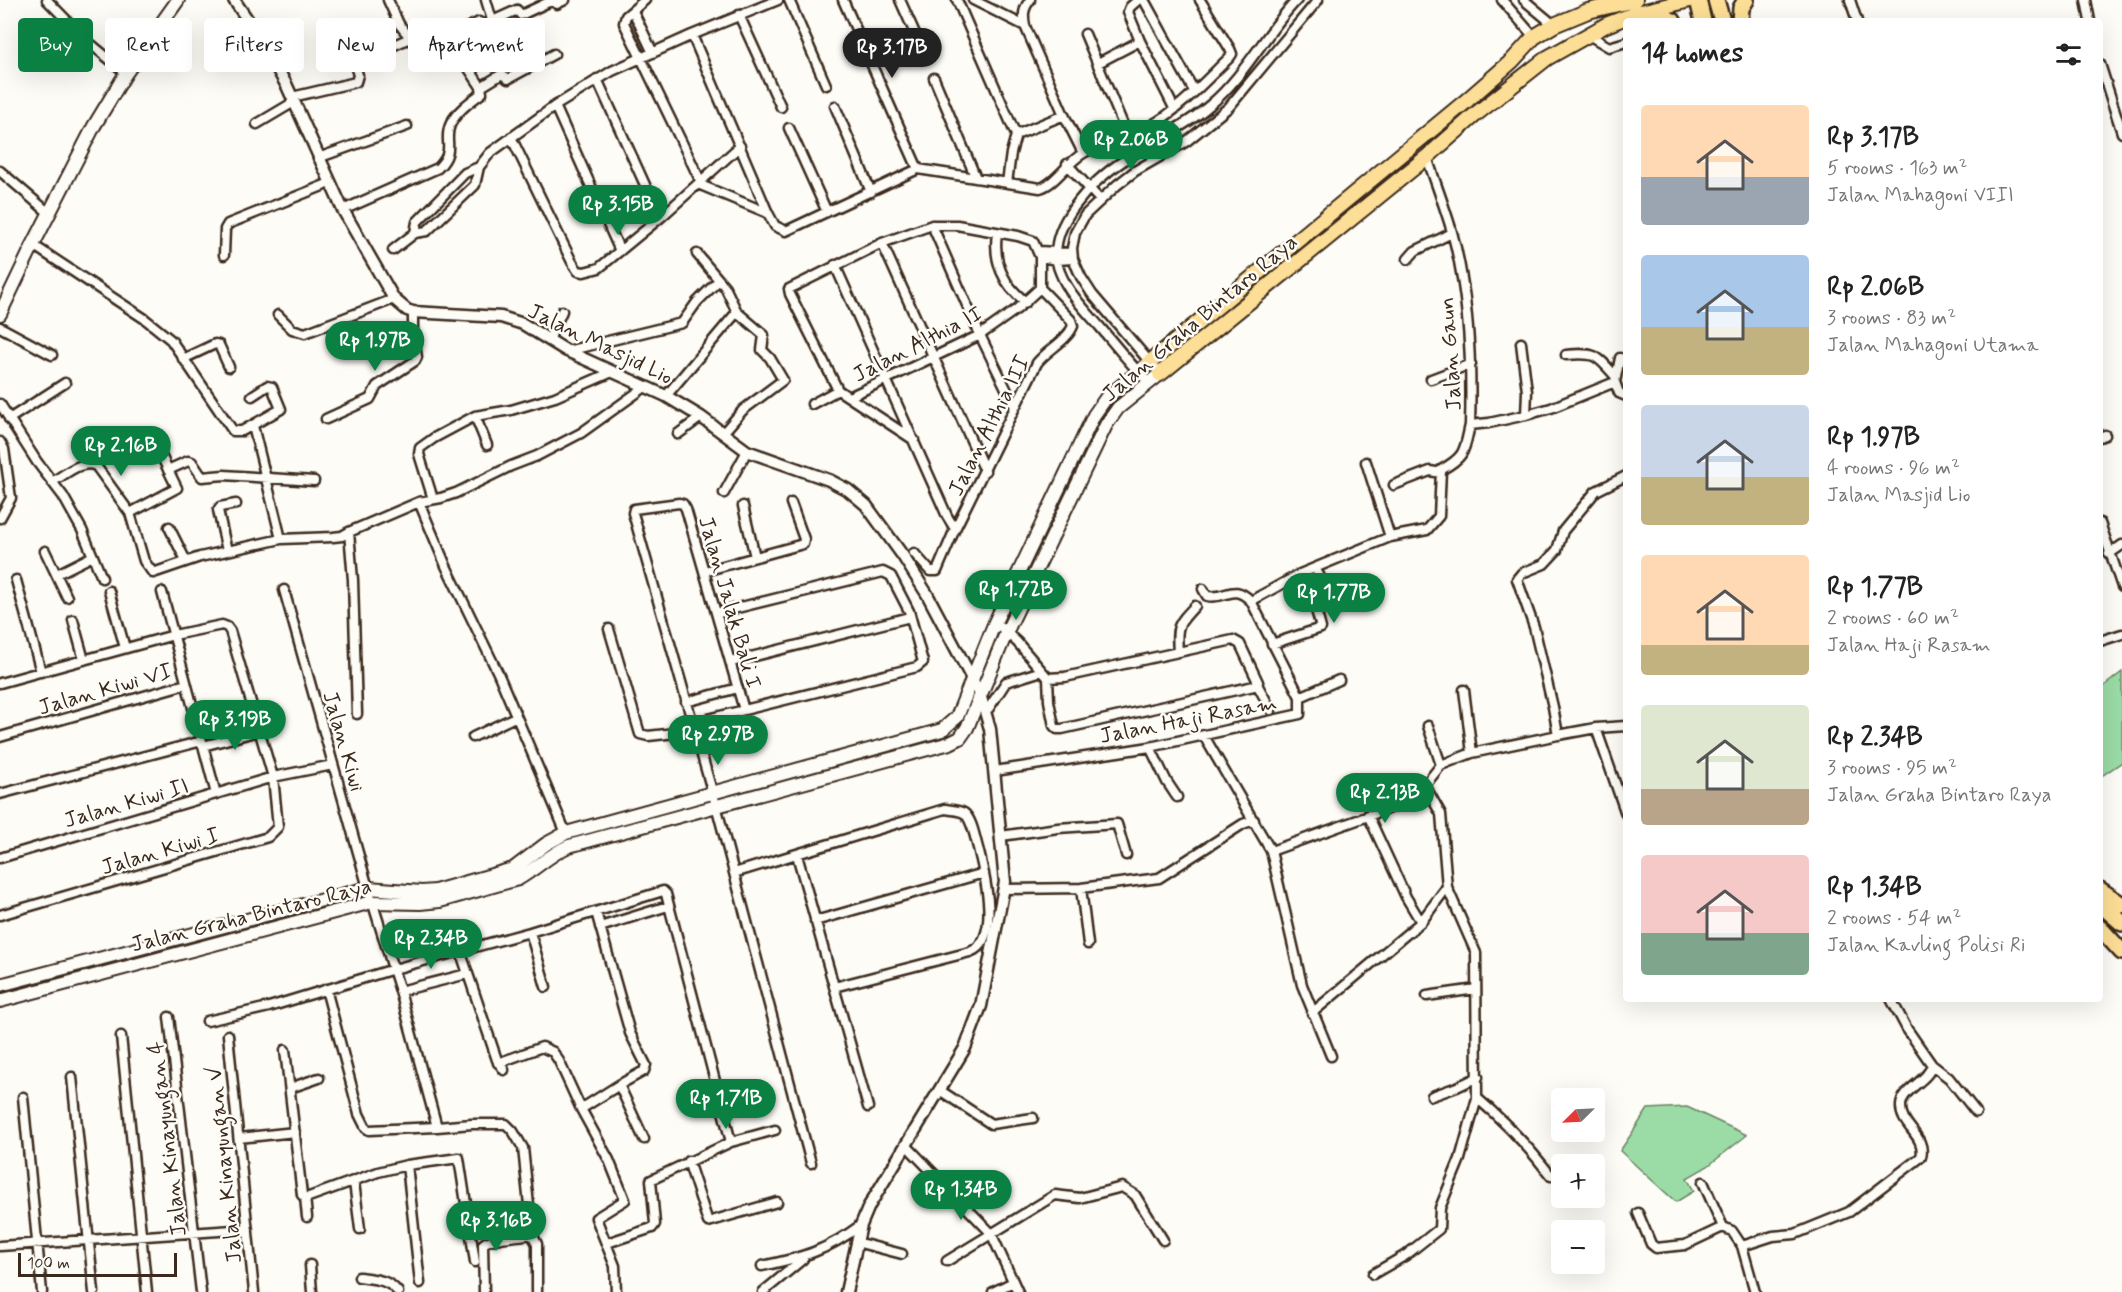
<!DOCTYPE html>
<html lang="en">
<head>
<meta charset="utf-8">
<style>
	:root { --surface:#fff; --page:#f6f6f6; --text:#222; --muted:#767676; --accent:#0b8043 }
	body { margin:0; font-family:Mynerve,sans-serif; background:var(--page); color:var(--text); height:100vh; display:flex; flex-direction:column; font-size:22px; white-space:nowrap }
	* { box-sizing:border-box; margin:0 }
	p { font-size:20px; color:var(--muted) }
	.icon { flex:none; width:33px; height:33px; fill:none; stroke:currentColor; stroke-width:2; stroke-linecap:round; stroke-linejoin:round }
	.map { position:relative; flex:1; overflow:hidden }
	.sheet { position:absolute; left:1623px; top:18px; width:480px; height:984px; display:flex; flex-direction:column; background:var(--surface); border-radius:6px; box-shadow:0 6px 24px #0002 }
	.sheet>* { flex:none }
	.banner { position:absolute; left:18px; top:18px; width:570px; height:54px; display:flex; gap:12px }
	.needle { width:39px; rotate:246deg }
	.fabs { position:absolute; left:1551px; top:1088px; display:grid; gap:12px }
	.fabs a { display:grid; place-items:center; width:54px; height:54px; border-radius:6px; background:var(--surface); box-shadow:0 6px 24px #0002; font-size:30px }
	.scale { position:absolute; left:18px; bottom:15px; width:159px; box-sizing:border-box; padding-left:6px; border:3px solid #3b2a1e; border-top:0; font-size:16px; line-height:21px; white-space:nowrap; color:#3b2a1e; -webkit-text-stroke:4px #fdfcf7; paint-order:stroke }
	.price { position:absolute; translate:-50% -51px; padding:0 14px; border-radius:21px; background:var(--accent); color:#fff; font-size:20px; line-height:39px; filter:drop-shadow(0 2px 3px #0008) }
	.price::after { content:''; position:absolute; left:50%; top:36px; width:18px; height:14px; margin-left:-9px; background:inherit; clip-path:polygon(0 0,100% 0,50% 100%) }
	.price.active { background:#222; color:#fff }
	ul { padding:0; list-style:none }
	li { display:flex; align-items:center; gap:18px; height:150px; padding:0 18px }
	li span { display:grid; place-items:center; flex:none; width:168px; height:120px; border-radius:6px; color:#555 }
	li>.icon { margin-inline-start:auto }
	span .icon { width:72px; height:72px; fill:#fffc; stroke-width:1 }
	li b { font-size:26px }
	h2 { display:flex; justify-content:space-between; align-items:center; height:72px; padding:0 18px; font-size:26px }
	.chip { padding:0 21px; border-radius:6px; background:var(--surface); box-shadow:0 6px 24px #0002; font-size:21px; line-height:54px }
	.chip.active { background:var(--accent); color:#fff }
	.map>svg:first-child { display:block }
	.green { fill:#9bdca6; stroke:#6b8362; stroke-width:1.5 }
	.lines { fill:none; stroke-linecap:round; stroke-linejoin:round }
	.minor-casing { stroke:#3b2a1e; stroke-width:13 }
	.tertiary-casing { stroke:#3b2a1e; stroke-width:15 }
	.secondary-casing { stroke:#3b2a1e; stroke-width:16 }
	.primary-casing { stroke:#3b2a1e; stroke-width:18 }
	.motorway-casing { stroke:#3b2a1e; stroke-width:20 }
	.minor { stroke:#fdfcf7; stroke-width:8 }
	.tertiary { stroke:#fdfcf7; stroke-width:10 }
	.secondary { stroke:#fdfcf7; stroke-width:12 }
	.primary { stroke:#fdde96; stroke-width:14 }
	.motorway { stroke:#fdde96; stroke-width:15 }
	.labels { text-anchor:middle; stroke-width:5; stroke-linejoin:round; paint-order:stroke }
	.street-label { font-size:22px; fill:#3b2a1e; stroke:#fdfcf7 }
</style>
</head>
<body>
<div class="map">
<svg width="2122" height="1292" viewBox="0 0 2122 1292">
	<rect width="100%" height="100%" fill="#fdfcf7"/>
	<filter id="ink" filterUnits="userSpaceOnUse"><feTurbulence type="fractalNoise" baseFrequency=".0167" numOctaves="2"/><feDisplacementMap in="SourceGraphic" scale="12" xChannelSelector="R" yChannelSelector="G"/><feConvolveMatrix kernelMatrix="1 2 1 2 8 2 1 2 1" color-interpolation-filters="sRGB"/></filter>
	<g filter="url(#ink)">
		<path class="green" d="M 2122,672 L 2122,762 L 2100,777 L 2100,689 Z
			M 1687,1107 L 1747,1135 L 1708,1166 L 1687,1178 L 1694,1191 L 1676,1202 L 1620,1151 L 1648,1109 Z"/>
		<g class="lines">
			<defs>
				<path id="minor" d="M 47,0 L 86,40 L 126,73
					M 388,0 L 399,24 L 424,55 L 448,37 L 479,22 L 484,25 L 517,10 L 521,15 L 551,1 L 557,4 L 565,0
					M 486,0 L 492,20
					M 645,0 L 626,16 L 624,23 L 701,182
					M 789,0 L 826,85
					M 843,0 L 918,169
					M 900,0 L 926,58
					M 957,0 L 1016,135
					M 973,0 L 1025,26
					M 1030,0 C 1023,9 1023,15 1025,26 L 1064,115 L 1083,153
					M 1138,0 L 1130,7 L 1128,12 L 1140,41 L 1174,108
					M 1144,0 L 1194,91
					M 1502,0 L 1534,37
					M 1524,0 L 1554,25
					M 1850,0 L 1857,21
					M 2086,0 L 2090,21
					M 633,11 L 653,53
					M 739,15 L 781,107
					M 1085,34 L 1127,134
					M 1587,34 L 1609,47 L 1626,42
					M 692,35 L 768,213 L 775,226 L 786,231 L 918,169 L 1040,188 C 1054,185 1067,163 1082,154 C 1103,141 1128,136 1150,126 C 1177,112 1208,78 1230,57 L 1232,54 L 1230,49 L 1200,0
					M 448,37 L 481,87 L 502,74 L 508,79 L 554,54
					M 1098,63 L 1140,41
					M 2100,64 L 2122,133
					M 934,78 L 976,178
					M 597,79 L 660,218
					M 292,97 L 356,82 L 358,75 L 353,59 L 386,43 L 392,46 L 410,38
					M 555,106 L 620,251
					M 835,106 L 871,192
					M 257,124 L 294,102
					M 789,128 L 827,212
					M 511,137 L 572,262 L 578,271 L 584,272 L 599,268 L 660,218 L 740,146
					M 1427,157 C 1435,182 1445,207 1452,232 C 1469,294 1472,361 1470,425 L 1489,423 L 1526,415 L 1527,391 L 1521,343
					M 318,158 L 407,126
					M 1067,164 L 1100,200
					M 0,171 L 49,213
					M 1007,183 L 1011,153 L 1016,135 L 1064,115
					M 698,184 L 768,213
					M 343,210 L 438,168 C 457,149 442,140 451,123 C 458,110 471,101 482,93 L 481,87
					M 932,225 L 980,335 L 1015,407
					M 415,233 L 417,222 L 465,173 L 479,167
					M 997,233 C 993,261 1003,285 1026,302
					M 882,243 L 985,471
					M 33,245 L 145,319 L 171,340 L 233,431 L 242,431 L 281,409 L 272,387 L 267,386 L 252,396
					M 393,250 L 415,233 L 427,231 L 475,185 L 479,167 L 490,153 L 555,106 L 612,71 L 692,35 L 778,0
					M 1039,251 L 1072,253
					M 224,255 L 225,229 L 228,224 L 330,183
					M 1040,257 L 1057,260 L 1073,259
					M 1408,259 L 1415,251 L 1452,233
					M 835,265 L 947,516 L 955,529
					M 719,280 L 725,287 L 737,312
					M 278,315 L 292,329 L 305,333 L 394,299
					M 0,327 L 52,355
					M 549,340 L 562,311
					M 567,351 L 682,323 L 697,302 L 719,280 L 697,254
					M 1566,355 C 1596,352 1597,355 1616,377
					M 1620,358 L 1615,382 L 1619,393 L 1626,396
					M 183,359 L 215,344 L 219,345 L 229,367
					M 1160,374 L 1092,294 L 1081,277 L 1073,259 L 1072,248 L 1075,233 L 1085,215 L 1117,185 L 1135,171 L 1187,141 L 1229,107 L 1318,0
					M 1431,379 L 1471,364
					M 1148,382 C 1131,365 1116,346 1100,327 C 1086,311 1068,293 1060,272 C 1042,229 1093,180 1126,159 C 1154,140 1185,127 1210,105 C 1245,76 1266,32 1297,0
					M 666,396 L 737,312
					M 849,397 L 980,335 L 1017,309 L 1040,288 L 1040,257 L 1033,241 L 1018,236 L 957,225 L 932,225 L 882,243 L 789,289 L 790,294 L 838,390 L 914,440
					M 0,404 L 37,462 L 63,496 L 82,530 L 102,578
					M 812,404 L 838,390
					M 1526,415 L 1551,408 L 1615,382
					M 475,416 L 487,445
					M 9,419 L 65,383
					M 326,419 L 370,399 L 377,386 L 415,361 L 417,357 L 413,333 L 413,312
					M 253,426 L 281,539
					M 723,433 L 743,410 L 783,380 L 770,358 L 762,350 L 764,335 L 737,312
					M 678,434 L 701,417
					M 2100,437 L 2105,435
					M 0,442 L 4,449 L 11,498 L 0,518
					M 1366,462 L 1390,537
					M 168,470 L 188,461 L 192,462 L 202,477 L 224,475 L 314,481
					M 52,482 C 65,475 81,459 96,466 L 130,513 L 144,561 L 153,573 L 200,557 L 281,539 L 333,537 L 342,536 L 349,532 L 353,580 L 357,714
					M 1394,485 L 1430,471 L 1441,473
					M 724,493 L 747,451
					M 433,499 L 419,454 L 420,448 L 434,438 L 475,416 L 511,410 L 555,397 L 612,372
					M 419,502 L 446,566 L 498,673 L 566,833
					M 743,506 L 755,557
					M 130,513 L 177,488 L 153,439
					M 2100,523 L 2122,587
					M 169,527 L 186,561
					M 349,532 L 419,502 L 441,498 L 456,493 L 511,466 L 537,456 L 581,433 L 645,387
					M 45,551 L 67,597
					M 227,551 L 218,510 L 220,507 L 236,504
					M 914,553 L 930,571 L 937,571 L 955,529 L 1037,363 C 1047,350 1067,341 1073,326 L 1071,320 L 1040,288
					M 2109,554 L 2122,545
					M 705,571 L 803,544 L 804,539 L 791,503
					M 57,574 L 93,556
					M 16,580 L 41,672
					M 284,590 L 368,888 L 400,991 L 437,1127 L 369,1130 L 366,1128 L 359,1114 L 326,989
					M 109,591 L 125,648
					M 162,592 L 216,794
					M 1251,601 L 1300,574 L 1390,537 L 1427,530 L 1439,516 L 1441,470 C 1466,456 1464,451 1470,425
					M 73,620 L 84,660
					M 995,622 L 1017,642 L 1048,678 L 1065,677 L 1233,640 L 1240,644 L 1258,682 L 1254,686 L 1062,729 L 1057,729 L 1054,726 L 1049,701 L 1048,678
					M 609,629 L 640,734 L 648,736 L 694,731
					M 2100,641 L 2122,634
					M 1272,644 L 1321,628 L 1314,603 L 1328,598 L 1329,593 L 1315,568
					M 1178,652 C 1176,626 1177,625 1195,606
					M 731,662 L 910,617
					M 0,683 L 174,635 L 222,625 L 227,627 L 230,631 L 273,777 L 278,827 L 268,837 L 0,915
					M 1257,684 L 1271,710
					M 1464,690 L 1472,753
					M 1300,697 L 1339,680
					M 686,702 L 738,688
					M 989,708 L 1006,682 L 1042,671
					M 744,710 L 686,509 L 683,504 L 679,503 L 634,509 L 633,513 L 716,805 L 811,1163
					M 692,723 L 917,667 L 923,662 L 909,611 L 891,576 L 883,572 L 717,613
					M 1428,726 L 1441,765
					M 1596,728 L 1626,814
					M 1558,735 L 1553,707 L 1534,627 L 1517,579 L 1522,573 L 1544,564 L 1557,550 L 1563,531 L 1596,491 L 1626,476
					M 1204,736 L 1271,851 L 1413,800 L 1441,765 L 1472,753 L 1558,735 L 1596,728 L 1626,726
					M 0,737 L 186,684
					M 473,737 L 515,717
					M 203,746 L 259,731
					M 1150,747 L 1167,782 L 1177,797
					M 995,771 L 1150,747 L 1300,714 L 1300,697 L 1251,601 C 1232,582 1227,600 1207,596 L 1203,589
					M 0,794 L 202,741
					M 1368,815 L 1406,897 L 1421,922
					M 1001,836 L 1058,828 L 1117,824 L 1126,855
					M 1271,851 L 1302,985 L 1331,1056
					M 797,855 L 868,1107
					M 0,858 L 273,777 L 333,765
					M 734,873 L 945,809 C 951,810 959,810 964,813 C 972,819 975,838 978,848 C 984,872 1002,940 970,952 L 834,987
					M 1081,888 L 1088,944
					M 1003,889 L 1081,888 L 1159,878 L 1243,824 L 1254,820
					M 596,912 L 630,1033 L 646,1065 L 644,1071 L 619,1085 L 644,1139
					M 815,921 L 984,873
					M 600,927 L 668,906
					M 530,932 L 546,987
					M 460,950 L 497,1060 L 504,1070
					M 400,991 L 467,974
					M 1427,996 L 1476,989
					M 1891,999 L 1907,1029 L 1932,1065 L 1949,1078 L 1976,1112
					M 1312,1013 L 1421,922 L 1447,887
					M 169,1017 L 201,1292
					M 207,1021 L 269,1007 L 394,969 L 530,932 L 663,891 L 666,894 L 731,1142
					M 228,1035 L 254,1292
					M 121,1036 L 147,1292
					M 285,1050 L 302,1195 L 306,1198 L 378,1172 L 407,1165 L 459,1158 L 475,1262
					M 498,1063 L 542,1047 L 553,1052 L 559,1061 L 581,1109 L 609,1160 L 625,1200 L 596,1218 L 615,1266 L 616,1292
					M 72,1077 L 94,1292
					M 290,1088 L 319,1078
					M 941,1091 L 991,1124 L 1033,1118
					M 1432,1096 L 1457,1087 L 1478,1077
					M 23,1097 L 42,1292
					M 1477,1098 C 1505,1122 1529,1147 1551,1176
					M 581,1109 L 619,1085
					M 437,1127 L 472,1124 L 506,1124 L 513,1131 L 523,1148 L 532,1234 L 537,1244 L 537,1292
					M 239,1138 L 295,1132
					M 907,1146 L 991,1233 L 1018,1292
					M 688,1161 L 708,1222 L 777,1202
					M 407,1165 L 420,1283
					M 354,1182 L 360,1229
					M 1703,1182 L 1723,1227 L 1732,1231 L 1742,1246 L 1773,1236 L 1795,1234 L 1849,1212 L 1921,1157 C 1927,1136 1900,1126 1901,1106 C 1902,1088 1928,1082 1932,1065
					M 305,1197 L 307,1217
					M 1638,1213 L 1651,1244 L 1656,1248 L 1685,1245 L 1723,1227
					M 856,1242 L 902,1254
					M 607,1243 L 652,1228 L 655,1224 L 651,1180 L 731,1142 L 775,1130
					M 0,1246 L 248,1229
					M 1742,1246 L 1755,1292
					M 947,1261 L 1055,1195 L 1080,1198 L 1122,1187 L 1135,1195 L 1163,1240
					M 310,1265 L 312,1292
					M 762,1266 C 804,1257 826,1251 861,1225
					M 1373,1274 L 1406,1255 L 1439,1229 L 1440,1208 L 1460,1159 L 1477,1098 L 1476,953 L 1447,887 L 1441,814 L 1424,784
					M 359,1277 C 374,1279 388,1279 398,1292
					M 484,1292 L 483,1244 C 493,1236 519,1237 532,1234
					M 763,1292 L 803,1259
					M 993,1292 L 1013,1282"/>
				<path id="tertiary" d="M 234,0 L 260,38 L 287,86 L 343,210 L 394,299 L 407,310 L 413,312 L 501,317 L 523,324 L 567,351 L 666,396 L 701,417 L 747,451 L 829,480 L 848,490 L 866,505 L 903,556 L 927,594 L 980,694 L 990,729 L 1005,882 L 981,1006 L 965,1048 L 869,1206 L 861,1225 L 846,1292"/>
				<path id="secondary" d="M 0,314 L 33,245 L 94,126 L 126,73 L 178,0
					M 0,985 L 368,888 L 422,892 L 435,891 L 513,869 L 546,844 L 566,833 L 942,730 L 957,717 L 995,622 L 1094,415 L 1106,398 L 1149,363
					M 0,1001 L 372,902 L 420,903 L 440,901 L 518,879 C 536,869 550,854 569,846 L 950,743 L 960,738 L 967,728 L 1007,631 L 1106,425 L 1118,408 L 1160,374"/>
				<path id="primary" d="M 1149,363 L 1465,102 L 1512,61 L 1534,37 L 1554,25 L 1588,11 L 1635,0
					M 1160,374 L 1427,157 L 1476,114 L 1547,58 L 1606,25 L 1637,13 L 1690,0"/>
				<path id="motorway" d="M 1698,0 L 1703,21
					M 1716,0 L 1722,21
					M 1637,13 L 1668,19 L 1673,21
					M 1740,21 L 1741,8 L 1746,0
					M 2100,890 L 2122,905
					M 2100,904 L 2122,923
					M 2100,928 L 2122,952"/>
			</defs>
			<use href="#minor" class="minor-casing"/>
			<use href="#tertiary" class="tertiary-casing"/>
			<use href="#secondary" class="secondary-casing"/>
			<use href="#primary" class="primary-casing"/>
			<use href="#motorway" class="motorway-casing"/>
			<use href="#minor" class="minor"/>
			<use href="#tertiary" class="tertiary"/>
			<use href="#secondary" class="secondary"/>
			<use href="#primary" class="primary"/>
			<use href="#motorway" class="motorway"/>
		</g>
	</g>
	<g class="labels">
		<g class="street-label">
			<text transform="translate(1199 317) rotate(-40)" y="8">Jalan Graha Bintaro Raya</text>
			<text transform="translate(601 343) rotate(26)" y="8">Jalan Masjid Lio</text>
			<text transform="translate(917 343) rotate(-27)" y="8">Jalan Althia II</text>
			<text transform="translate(1449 354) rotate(-94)" y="8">Jalan Gaun</text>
			<text transform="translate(988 425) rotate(-63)" y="8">Jalan Althia III</text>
			<text transform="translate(731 602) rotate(74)" y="8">Jalan Jalak Bali I</text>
			<text transform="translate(105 688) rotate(-16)" y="8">Jalan Kiwi VI</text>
			<text transform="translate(1188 718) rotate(-11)" y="8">Jalan Haji Rasam</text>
			<text transform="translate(345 741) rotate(74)" y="8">Jalan Kiwi</text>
			<text transform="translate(126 802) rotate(-16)" y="8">Jalan Kiwi II</text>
			<text transform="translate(160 850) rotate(-16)" y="8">Jalan Kiwi I</text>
			<text transform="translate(251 914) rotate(-14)" y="8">Jalan Graha Bintaro Raya</text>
			<text transform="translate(166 1139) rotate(-97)" y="8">Jalan Kinayungan 4</text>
			<text transform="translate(223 1165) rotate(-96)" y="8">Jalan Kinayungan V</text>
		</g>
	</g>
</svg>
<div class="fabs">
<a><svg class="needle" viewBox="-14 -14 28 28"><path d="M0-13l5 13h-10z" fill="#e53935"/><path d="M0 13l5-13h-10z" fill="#767676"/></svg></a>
<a>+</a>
<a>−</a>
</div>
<div class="scale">100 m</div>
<b class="price active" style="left:892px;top:79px">Rp 3.17B</b>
<b class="price" style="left:1131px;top:171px">Rp 2.06B</b>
<b class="price" style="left:618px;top:236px">Rp 3.15B</b>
<b class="price" style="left:375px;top:372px">Rp 1.97B</b>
<b class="price" style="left:121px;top:477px">Rp 2.16B</b>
<b class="price" style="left:1016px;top:621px">Rp 1.72B</b>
<b class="price" style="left:1334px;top:624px">Rp 1.77B</b>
<b class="price" style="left:235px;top:751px">Rp 3.19B</b>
<b class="price" style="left:718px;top:766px">Rp 2.97B</b>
<b class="price" style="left:1385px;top:824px">Rp 2.13B</b>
<b class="price" style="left:431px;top:970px">Rp 2.34B</b>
<b class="price" style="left:726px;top:1130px">Rp 1.71B</b>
<b class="price" style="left:961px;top:1221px">Rp 1.34B</b>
<b class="price" style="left:496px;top:1252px">Rp 3.16B</b>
<div class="banner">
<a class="chip active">Buy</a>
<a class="chip">Rent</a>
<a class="chip">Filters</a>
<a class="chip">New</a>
<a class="chip">Apartment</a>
</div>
<section class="sheet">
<h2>14 homes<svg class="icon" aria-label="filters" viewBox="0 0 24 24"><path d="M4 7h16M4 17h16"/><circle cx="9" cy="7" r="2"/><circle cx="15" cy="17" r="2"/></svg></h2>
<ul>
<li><span style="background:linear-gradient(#ffd9b3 60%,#9aa5b1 0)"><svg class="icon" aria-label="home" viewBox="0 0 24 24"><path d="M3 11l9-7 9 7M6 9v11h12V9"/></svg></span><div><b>Rp 3.17B</b><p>5 rooms · 163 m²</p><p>Jalan Mahagoni VIII</p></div></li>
<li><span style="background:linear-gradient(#a9c7e8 60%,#c2b280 0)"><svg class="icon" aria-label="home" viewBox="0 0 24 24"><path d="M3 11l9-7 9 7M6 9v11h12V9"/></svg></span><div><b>Rp 2.06B</b><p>3 rooms · 83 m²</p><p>Jalan Mahagoni Utama</p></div></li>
<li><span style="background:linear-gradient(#c9d6e8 60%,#c2b280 0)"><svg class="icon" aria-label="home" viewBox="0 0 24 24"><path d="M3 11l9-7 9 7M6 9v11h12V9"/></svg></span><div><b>Rp 1.97B</b><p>4 rooms · 96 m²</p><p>Jalan Masjid Lio</p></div></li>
<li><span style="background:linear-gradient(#ffd9b3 75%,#c2b280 0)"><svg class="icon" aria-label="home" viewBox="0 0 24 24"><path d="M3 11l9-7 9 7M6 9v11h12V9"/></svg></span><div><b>Rp 1.77B</b><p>2 rooms · 60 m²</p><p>Jalan Haji Rasam</p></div></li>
<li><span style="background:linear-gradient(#dfe7d0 70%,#b9a48a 0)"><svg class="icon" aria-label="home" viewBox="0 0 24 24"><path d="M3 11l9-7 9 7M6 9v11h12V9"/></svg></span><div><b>Rp 2.34B</b><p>3 rooms · 95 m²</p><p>Jalan Graha Bintaro Raya</p></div></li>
<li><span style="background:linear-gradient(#f6c9c9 65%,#7fa58c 0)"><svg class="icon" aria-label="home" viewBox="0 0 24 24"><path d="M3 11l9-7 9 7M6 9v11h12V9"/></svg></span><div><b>Rp 1.34B</b><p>2 rooms · 54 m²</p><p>Jalan Kavling Polisi Ri</p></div></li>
</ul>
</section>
</div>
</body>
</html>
